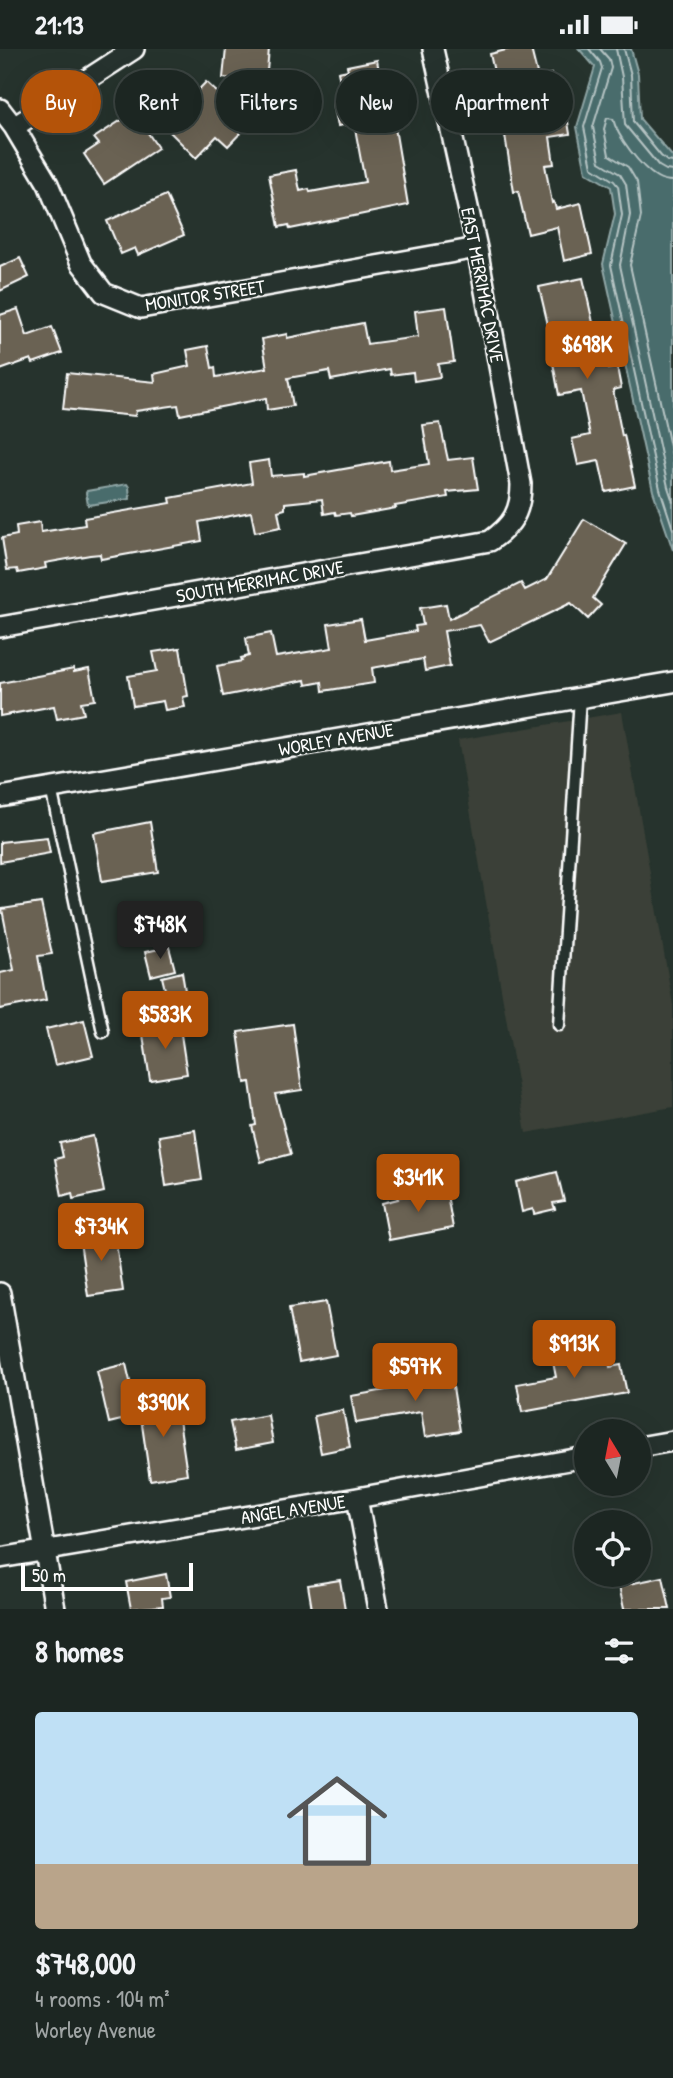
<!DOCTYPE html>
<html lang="en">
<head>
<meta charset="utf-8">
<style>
	:root { --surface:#1c2622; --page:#29322f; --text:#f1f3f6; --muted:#a0a5a5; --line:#3a4340; --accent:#b45309 }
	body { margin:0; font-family:"Patrick Hand",sans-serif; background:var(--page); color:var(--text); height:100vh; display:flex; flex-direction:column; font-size:26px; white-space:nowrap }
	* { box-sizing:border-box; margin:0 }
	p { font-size:23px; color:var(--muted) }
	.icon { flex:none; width:38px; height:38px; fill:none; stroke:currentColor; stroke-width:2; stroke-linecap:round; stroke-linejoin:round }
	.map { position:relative; height:1560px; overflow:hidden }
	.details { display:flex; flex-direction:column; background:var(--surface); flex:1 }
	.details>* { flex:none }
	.hud { position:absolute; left:21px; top:21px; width:632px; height:63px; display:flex; gap:14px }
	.needle { width:46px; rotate:350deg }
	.tools { position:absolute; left:574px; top:1370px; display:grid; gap:14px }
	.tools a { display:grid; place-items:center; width:77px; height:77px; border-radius:50%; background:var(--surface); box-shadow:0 7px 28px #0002,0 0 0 2px var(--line); font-size:35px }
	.scale { position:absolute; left:21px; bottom:18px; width:172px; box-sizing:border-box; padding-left:7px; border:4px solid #fff; border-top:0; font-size:19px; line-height:24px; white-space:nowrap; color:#fff; -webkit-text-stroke:5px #26332d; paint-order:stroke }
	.price { position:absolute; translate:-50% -60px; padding:0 16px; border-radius:7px; background:var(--accent); color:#fff; font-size:23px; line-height:46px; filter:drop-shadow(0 2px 4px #0008) }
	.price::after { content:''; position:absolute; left:50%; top:42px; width:21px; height:16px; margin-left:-10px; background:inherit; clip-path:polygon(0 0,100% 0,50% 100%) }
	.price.selected { background:#222; color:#fff }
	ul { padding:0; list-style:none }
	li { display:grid; align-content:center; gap:14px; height:371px; padding:0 35px }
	li span { display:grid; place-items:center; height:217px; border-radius:7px; color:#555 }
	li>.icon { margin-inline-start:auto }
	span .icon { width:126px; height:126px; fill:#fffc; stroke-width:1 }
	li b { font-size:30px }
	h2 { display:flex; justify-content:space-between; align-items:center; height:84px; padding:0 35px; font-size:30px }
	.pill { padding:0 24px; border-radius:32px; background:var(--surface); box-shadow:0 7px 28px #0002,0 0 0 2px var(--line); font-size:24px; line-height:63px }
	.pill.selected { background:var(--accent); color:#fff }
	.status { display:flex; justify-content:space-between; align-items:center; height:49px; padding:0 35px; background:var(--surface); direction:ltr }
	.status svg { height:19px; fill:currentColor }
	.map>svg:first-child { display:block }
	.built { fill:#3b4138 }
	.water { fill:#486c6c; stroke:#91a7a7; stroke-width:2 }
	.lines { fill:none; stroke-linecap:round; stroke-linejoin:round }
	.shore { stroke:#b6c4c4; stroke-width:2 }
	.building { fill:#6b6253; stroke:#fff; stroke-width:2 }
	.service-casing { stroke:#fff; stroke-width:15 }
	.minor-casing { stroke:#fff; stroke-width:24 }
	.service { stroke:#26332d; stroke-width:10 }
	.minor { stroke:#26332d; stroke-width:19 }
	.labels { text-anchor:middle; stroke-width:5; stroke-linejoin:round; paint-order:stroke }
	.street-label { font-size:19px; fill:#fff; stroke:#26332d }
</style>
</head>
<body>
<div class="status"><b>21:13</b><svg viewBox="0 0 49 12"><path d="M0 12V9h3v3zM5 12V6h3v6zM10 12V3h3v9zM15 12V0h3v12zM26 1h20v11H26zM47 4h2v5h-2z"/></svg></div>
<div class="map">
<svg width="673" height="1560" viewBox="0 0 673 1560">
	<rect width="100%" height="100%" fill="#26332d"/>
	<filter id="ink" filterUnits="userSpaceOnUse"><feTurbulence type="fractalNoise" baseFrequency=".0143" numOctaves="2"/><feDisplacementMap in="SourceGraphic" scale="14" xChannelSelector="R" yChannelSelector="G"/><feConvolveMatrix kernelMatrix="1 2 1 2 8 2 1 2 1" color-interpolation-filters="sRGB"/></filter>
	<g filter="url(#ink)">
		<path class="built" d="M 622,663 L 673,956 L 673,1058 L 526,1084 L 458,691 Z"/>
		<path class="water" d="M 579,0 L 631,0 L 638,25 L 640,70 L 673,108 L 673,501 L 653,442 L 603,215 L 615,165 L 611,138 L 586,123 L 577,78 L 595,18 Z
			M 127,435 L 129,438 L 130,450 L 88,456 L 86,444 L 87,442 Z"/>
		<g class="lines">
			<path class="shore" d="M 589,0 L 600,13 L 602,19 L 584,78 L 592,118 L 614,132 L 618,137 L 622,166 L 611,216 L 660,440 L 673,480
				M 600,0 L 609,10 L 611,19 L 593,78 L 600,113 L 620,125 L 626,135 L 630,166 L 620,216 L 668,438 L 673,453
				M 616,0 L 622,28 L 625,76 L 659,117 L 666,121 L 673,122
				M 624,0 L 631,26 L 633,73 L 661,107 L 667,112 L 673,113
				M 673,132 C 667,132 662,131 657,128 C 641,119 617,87 613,70 L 607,69 L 604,80 L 609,106 L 628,118 L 637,133 L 641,167 L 630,216 L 673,411"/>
		</g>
		<path class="building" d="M 226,0 L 269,0 L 266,33 L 223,29 Z
			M 510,0 L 531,0 L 538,28 L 551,25 L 560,62 L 566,61 L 570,85 L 550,88 L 554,115 L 545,116 L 552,154 L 554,153 L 556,160 L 581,154 L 592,205 L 564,212 L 557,178 L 528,185 L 518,142 L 514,143 L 502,67 L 499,68 L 491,37 L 497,36 L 490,5 Z
			M 377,11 L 382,40 L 390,39 L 395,66 L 393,67 L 408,156 L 290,180 L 289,176 L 279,178 L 269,126 L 296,121 L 300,142 L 309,140 L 310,143 L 365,133 L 354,74 L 338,77 L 333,52 L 344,51 L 338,23 L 348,21 L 347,17 Z
			M 206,33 L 250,74 L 228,97 L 217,87 L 196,109 L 170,83 L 191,61 L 185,55 Z
			M 134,63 L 158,99 L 104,135 L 84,105 L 99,95 L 94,89 Z
			M 166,146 L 184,186 L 138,206 L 135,199 L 121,205 L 107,172 Z
			M 20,209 L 29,228 L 0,242 L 0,218 Z
			M 583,229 L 600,305 L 605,304 L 608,320 L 617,318 L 621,339 L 613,341 L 622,387 L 624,386 L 635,437 L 606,443 L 599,412 L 578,416 L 572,390 L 590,386 L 581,342 L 559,346 L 553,314 L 557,314 L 539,238 Z
			M 446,258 L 454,313 L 438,315 L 440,328 L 414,332 L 413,323 L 391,326 L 390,320 L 331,331 L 329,322 L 288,329 L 293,357 L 267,361 L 266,349 L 180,366 L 178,356 L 136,362 L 135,367 L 63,360 L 67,324 L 155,333 L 154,325 L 190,317 L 187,301 L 208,297 L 212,319 L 215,318 L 216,328 L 267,319 L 262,290 L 287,285 L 287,289 L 363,274 L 367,295 L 418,288 L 415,262 Z
			M 18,260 L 27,287 L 52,278 L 62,304 L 33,314 L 31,310 L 0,321 L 0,266 Z
			M 440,374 L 448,411 L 473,408 L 478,440 L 447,443 L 448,448 L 395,457 L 396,459 L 351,467 L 350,464 L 336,466 L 335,463 L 324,465 L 322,450 L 285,454 L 285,460 L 278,462 L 281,478 L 255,483 L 251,463 L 199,473 L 202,492 L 101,510 L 100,505 L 90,506 L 45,514 L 46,519 L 18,524 L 17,520 L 7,521 L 2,489 L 17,486 L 16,477 L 40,473 L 41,483 L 85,476 L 84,469 L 171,454 L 170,449 L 252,434 L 249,414 L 269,411 L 271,427 L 304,424 L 304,427 L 389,412 L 390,421 L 429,415 L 423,376 Z
			M 584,470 L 626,495 L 593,549 L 601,556 L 588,570 L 571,554 L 489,593 L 480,576 L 444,582 L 450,617 L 425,622 L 423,610 L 372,619 L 374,634 L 323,642 L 322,633 L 306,636 L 305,631 L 223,647 L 217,617 L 242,612 L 241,609 L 249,607 L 246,589 L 271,584 L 276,608 L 332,599 L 328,575 L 361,570 L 365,591 L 416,582 L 415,577 L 423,576 L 420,559 L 446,555 L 449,570 L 521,534 L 525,541 L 547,530 Z
			M 180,599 L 188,647 L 183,648 L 185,658 L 165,661 L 163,652 L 133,657 L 128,627 L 157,622 L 153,603 Z
			M 74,620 L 74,623 L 89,620 L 95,651 L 81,653 L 84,665 L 57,670 L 54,657 L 0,667 L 0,634 Z
			M 150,773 L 158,823 L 102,832 L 94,784 Z
			M 47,788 L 50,804 L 0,813 L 0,793 Z
			M 41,854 L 52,905 L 38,907 L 46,951 L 0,960 L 0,924 L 14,921 L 2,860 Z
			M 169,898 L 175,921 L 151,927 L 145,903 Z
			M 182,923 L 187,954 L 169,957 L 162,928 Z
			M 84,971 L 93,1007 L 55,1016 L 46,980 Z
			M 179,972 L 187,1025 L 150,1031 L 143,986 L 148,985 L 147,977 Z
			M 293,975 L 302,1041 L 275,1045 L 291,1105 L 261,1113 L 252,1077 L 256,1076 L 250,1033 L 245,1034 L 238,983 Z
			M 195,1081 L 202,1131 L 166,1137 L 159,1087 Z
			M 93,1087 L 104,1143 L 73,1150 L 72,1144 L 62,1147 L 55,1110 L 63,1108 L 60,1094 Z
			M 557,1123 L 564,1152 L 553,1154 L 555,1160 L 534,1165 L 533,1160 L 522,1163 L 516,1133 Z
			M 446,1140 L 453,1179 L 389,1191 L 382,1154 L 398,1150 L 397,1148 Z
			M 114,1180 L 123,1242 L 88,1247 L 79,1186 Z
			M 326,1253 L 336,1306 L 299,1313 L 289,1259 Z
			M 605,1294 L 610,1318 L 621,1316 L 627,1344 L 522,1363 L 517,1335 L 556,1328 L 551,1303 Z
			M 126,1315 L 138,1367 L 109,1374 L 97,1322 Z
			M 450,1319 L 460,1382 L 425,1388 L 421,1363 L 356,1374 L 351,1347 L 416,1336 L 414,1325 Z
			M 176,1350 L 187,1425 L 150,1431 L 139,1355 Z
			M 343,1361 L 350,1398 L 321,1404 L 314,1367 Z
			M 268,1366 L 273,1394 L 236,1401 L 230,1373 Z
			M 166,1525 L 170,1548 L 162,1549 L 163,1557 L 131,1560 L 126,1533 Z
			M 663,1528 L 670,1560 L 624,1560 L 619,1537 Z
			M 340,1531 L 345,1560 L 312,1560 L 308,1536 Z"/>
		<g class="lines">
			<defs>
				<path id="service" d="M 51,739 L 103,983
					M 559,976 L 580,648"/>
				<path id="minor" d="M 0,60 L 14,78 L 48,135 L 81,214 L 104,244 L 141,259 L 477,199
					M 14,78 L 134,0
					M 0,578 L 490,492 C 513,476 521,462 521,435 L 477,199 L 433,0
					M 0,748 L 673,633
					M 0,1244 L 55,1560
					M 639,1398 L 673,1392
					M 357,1449 L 378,1560
					M 0,1509 L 357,1449 L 586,1408"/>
			</defs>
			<use href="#service" class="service-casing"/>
			<use href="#minor" class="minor-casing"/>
			<use href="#service" class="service"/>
			<use href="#minor" class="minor"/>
		</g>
	</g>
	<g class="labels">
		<g class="street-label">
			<text transform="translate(483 236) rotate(79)" y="7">EAST MERRIMAC DRIVE</text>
			<text transform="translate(205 246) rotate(-9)" y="7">MONITOR STREET</text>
			<text transform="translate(260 532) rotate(-10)" y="7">SOUTH MERRIMAC DRIVE</text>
			<text transform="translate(336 690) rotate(-10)" y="7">WORLEY AVENUE</text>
			<text transform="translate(293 1460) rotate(-9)" y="7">ANGEL AVENUE</text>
		</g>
	</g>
</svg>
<div class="tools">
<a><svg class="needle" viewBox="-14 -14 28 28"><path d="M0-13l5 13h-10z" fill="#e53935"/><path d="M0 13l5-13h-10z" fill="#a0a5a5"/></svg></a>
<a><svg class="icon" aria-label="locate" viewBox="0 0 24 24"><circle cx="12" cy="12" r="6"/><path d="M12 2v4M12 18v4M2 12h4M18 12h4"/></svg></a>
</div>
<div class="scale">50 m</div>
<b class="price" style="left:587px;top:332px">$698K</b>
<b class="price selected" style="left:160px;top:912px">$748K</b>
<b class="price" style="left:165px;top:1002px">$583K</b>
<b class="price" style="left:418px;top:1165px">$341K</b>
<b class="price" style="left:101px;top:1214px">$734K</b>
<b class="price" style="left:574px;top:1331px">$913K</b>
<b class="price" style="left:415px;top:1354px">$597K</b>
<b class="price" style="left:163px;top:1390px">$390K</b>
<div class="hud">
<a class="pill selected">Buy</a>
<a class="pill">Rent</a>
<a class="pill">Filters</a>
<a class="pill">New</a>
<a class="pill">Apartment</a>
</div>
</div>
<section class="details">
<h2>8 homes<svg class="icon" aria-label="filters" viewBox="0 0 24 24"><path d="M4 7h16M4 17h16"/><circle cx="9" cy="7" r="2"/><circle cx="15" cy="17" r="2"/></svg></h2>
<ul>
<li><span style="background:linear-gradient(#bfe0f5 70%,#b9a48a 0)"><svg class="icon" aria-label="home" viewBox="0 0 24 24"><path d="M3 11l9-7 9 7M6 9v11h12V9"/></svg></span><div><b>$748,000</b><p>4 rooms · 104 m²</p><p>Worley Avenue</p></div></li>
</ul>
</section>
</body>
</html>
